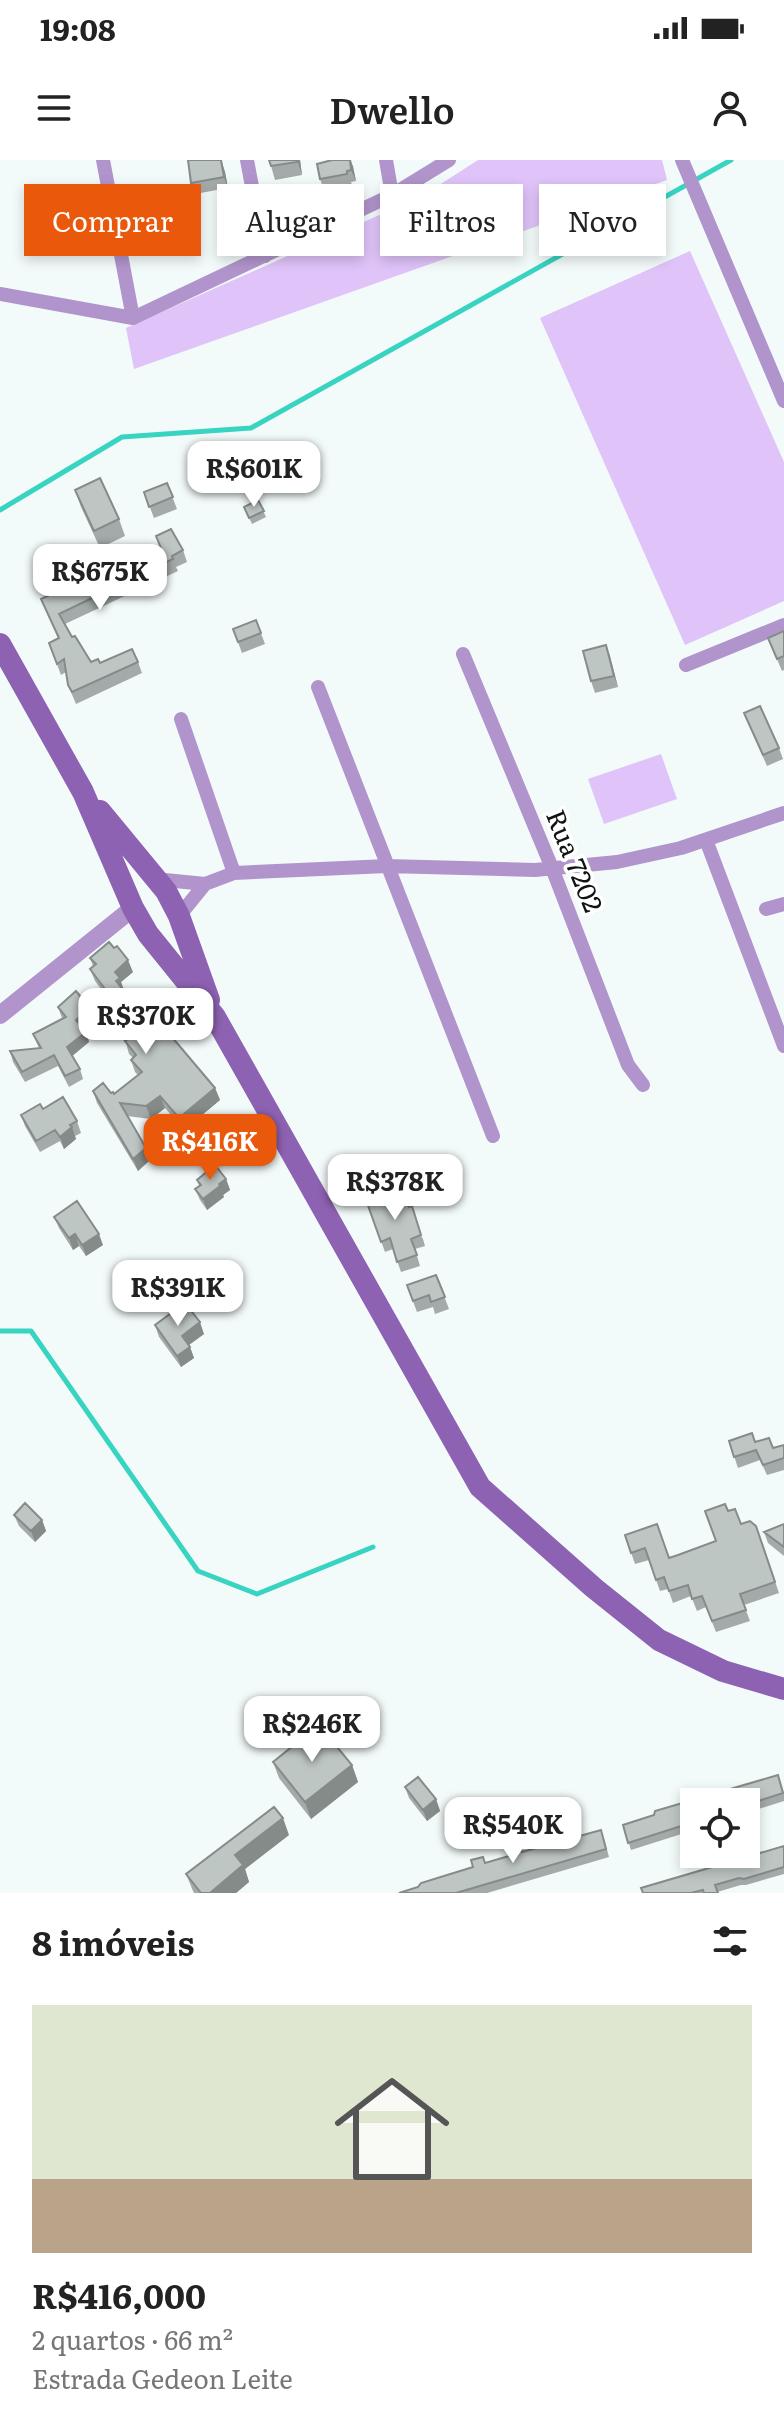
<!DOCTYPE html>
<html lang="pt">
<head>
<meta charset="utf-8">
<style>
	:root { --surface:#fff; --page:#f6f6f6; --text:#222; --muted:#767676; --line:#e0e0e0; --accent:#ea580c }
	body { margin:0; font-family:Literata,serif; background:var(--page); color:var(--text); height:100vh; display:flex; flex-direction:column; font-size:30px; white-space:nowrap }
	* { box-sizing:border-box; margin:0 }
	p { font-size:26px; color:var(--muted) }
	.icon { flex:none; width:44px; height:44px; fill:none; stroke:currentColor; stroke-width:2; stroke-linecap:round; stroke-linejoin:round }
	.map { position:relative; height:1733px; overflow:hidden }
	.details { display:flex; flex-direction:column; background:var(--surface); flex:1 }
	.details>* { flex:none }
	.top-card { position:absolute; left:24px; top:24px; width:736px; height:72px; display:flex; gap:16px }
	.tools { position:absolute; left:680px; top:1628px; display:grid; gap:16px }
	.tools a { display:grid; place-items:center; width:80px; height:80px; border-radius:0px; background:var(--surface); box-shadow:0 4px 12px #0003; font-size:40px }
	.price { position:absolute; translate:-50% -68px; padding:0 18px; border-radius:16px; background:#fff; color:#222; font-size:26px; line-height:52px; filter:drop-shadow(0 2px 4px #0008) }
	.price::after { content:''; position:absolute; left:50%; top:48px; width:24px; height:18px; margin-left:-12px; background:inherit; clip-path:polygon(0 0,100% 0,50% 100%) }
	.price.current { background:var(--accent); color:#fff }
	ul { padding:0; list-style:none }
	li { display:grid; align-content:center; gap:16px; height:424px; padding:0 32px }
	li+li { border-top:2px solid var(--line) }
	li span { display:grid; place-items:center; height:248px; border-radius:0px; color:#555 }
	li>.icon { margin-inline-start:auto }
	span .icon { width:144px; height:144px; fill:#fffc; stroke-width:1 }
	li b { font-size:34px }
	h2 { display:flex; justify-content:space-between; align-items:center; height:96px; padding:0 32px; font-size:34px }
	.chip { padding:0 28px; border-radius:0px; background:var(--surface); box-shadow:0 4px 12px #0003; font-size:28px; line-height:72px }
	.chip.current { background:var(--accent); color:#fff }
	.status { display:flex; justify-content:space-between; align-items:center; height:56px; padding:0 40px; background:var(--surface); direction:ltr }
	.status svg { height:22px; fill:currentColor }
	header { display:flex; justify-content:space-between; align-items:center; height:104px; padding:0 32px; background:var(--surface); font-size:36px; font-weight:600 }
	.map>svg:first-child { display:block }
	.green { fill:#dfc3f9 }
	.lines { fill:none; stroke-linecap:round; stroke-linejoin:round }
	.stream { stroke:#39d4c1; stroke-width:5 }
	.minor { stroke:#b194cb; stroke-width:14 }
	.tertiary { stroke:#b194cb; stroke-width:18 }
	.secondary { stroke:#8e62b2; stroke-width:22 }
	.wall { fill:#a3aaa9 }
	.shaded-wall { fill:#858b89 }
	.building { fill:#bec6c4; stroke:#858b89; stroke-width:2 }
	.labels { text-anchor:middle; stroke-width:7; stroke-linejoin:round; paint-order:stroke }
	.street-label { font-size:26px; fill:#101312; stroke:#fff }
</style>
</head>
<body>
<div class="status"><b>19:08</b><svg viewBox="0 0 49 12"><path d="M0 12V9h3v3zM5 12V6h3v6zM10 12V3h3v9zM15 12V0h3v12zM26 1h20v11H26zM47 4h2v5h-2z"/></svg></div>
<header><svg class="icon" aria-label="menu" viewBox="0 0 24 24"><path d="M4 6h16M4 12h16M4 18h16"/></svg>Dwello<svg class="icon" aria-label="person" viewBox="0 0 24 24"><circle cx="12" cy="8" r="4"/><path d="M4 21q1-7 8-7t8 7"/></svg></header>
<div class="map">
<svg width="784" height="1733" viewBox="0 0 784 1733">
	<rect width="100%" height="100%" fill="#f3fbfa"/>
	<path class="green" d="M 478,0 L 662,0 L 667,20 L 134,209 L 126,168 L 422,36 Z
		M 690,91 L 784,302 L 784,441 L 685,485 L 540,158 Z
		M 661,594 L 677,639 L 604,664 L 588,619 Z"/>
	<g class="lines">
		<path class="stream" d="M 0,350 L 122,277 L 251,268 L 731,0
			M 0,1171 L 31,1171 L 198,1411 L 257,1434 L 373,1387"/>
		<path class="minor" d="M 103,0 L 133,158
			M 247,0 L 265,96
			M 386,0 L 392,35
			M 682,0 L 784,241
			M 0,134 L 133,158 L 392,35 L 449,0
			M 463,494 L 552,708 L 628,905 L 643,925
			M 686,505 L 784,465
			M 318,527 L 493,976
			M 181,559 L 234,713
			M 706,680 L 784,886
			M 155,719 L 205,724
			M 766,749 L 784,744
			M 179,756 L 205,724 L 234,713 L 387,706 L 535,710 L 617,702 L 681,688 L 784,653"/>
		<path class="tertiary" d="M 0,855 L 133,748"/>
		<path class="secondary" d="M 0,484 L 83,632 L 133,748 L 148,774 L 215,857 L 480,1327 L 594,1428 L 659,1480 L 723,1511 L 784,1529
			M 100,651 L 166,731 L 179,756 L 209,840"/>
	</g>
	<path class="wall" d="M 221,0 L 225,12 L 228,28 L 195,34 L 191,23 Z
		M 300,0 L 302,15 L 275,20 L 271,6 Z
		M 332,0 L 351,0 L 356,21 L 351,22 L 352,25 L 324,30 L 320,19 Z
		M 167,323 L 177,349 L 154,358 L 144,332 Z
		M 75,330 L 119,359 L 125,376 L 100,388 L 81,347 Z
		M 258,340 L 266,357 L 252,364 L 244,347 Z
		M 156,376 L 183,390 L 187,402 L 176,407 L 178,411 L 65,464 L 72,477 L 91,502 L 138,502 L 142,513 L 76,544 L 68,525 L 66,512 L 61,515 L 49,483 L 58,478 L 41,439 L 137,399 L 160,388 Z
		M 256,460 L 265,484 L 242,493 L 233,469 Z
		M 784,471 L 784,510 L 782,511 L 768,478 Z
		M 606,485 L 618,527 L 595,533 L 591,521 Z
		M 744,553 L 779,588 L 783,599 L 767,606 Z
		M 90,798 L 133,812 L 121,822 L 124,831 L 133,842 L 173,864 L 178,876 L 174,879 L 215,928 L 220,940 L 184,970 L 165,948 L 151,959 L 127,956 L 150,1000 L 138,1011 L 97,943 L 93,931 L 114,934 L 138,915 L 135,912 L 131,900 L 133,898 L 129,894 L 126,883 L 118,875 L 114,862 L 120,855 L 95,821 L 90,809 L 93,806 Z
		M 58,847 L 94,858 L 82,868 L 86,872 L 89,882 L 72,896 L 80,909 L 83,919 L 69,927 L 58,906 L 25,922 L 13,902 L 10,891 L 39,888 L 33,874 L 62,858 Z
		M 43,949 L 77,961 L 81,973 L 75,976 L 76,979 L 64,989 L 60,981 L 40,992 L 25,966 L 21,955 Z
		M 226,1019 L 230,1030 L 223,1035 L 224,1037 L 207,1050 L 200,1040 L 195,1029 L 199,1026 L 197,1020 Z
		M 394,1027 L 423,1079 L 425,1086 L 415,1089 L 420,1106 L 401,1112 L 393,1089 L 385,1092 L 365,1037 Z
		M 54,1057 L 103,1085 L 86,1096 L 79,1086 L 73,1090 L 59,1068 Z
		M 436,1115 L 449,1149 L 435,1154 L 433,1147 L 417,1152 L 407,1125 Z
		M 155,1165 L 204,1174 L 189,1185 L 194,1198 L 181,1207 L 159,1177 Z
		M 729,1281 L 755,1282 L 773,1288 L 784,1285 L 784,1310 L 767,1315 L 760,1300 L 738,1308 Z
		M 728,1351 L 741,1364 L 756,1366 L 779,1433 L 744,1445 L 750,1461 L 716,1472 L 706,1447 L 697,1451 L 691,1436 L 673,1443 L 668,1429 L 660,1431 L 649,1400 L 635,1404 L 625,1375 L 669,1398 L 716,1381 Z
		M 14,1355 L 42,1360 L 46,1371 L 35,1382 L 19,1366 Z
		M 784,1364 L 784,1396 L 768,1383 L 764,1372 Z
		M 273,1602 L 352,1605 L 358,1622 L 311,1659 L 279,1618 Z
		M 778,1615 L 784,1633 L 784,1641 L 746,1653 L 746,1642 L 694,1642 L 694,1670 L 631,1690 L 623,1665 L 654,1655 L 655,1651 Z
		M 405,1627 L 436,1639 L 440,1651 L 427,1661 L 409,1638 Z
		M 289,1675 L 245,1709 L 249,1722 L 236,1733 L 194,1733 L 193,1731 L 186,1714 Z
		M 604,1678 L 609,1697 L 487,1733 L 399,1733 L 522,1692 Z
		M 784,1686 L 784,1714 L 746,1725 L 741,1725 L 717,1732 L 718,1733 L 643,1733 Z"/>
	<path class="shaded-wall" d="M 221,0 L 225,12 L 228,28 L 224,17 Z
		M 297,0 L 300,0 L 302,15 Z
		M 350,0 L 353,6 L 356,21 L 351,10 Z
		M 606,485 L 610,496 L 618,527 L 614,516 Z
		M 128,800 L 133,812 L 121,822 L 124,830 L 120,833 L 116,821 L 115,812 Z
		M 90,848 L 94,858 L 80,870 L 76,860 Z
		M 173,864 L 178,876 L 171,882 L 166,870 Z
		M 86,872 L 89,882 L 71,897 L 67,887 Z
		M 215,928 L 220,940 L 184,970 L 179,958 Z
		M 160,936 L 165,948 L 151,959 L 146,946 Z
		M 72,967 L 76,979 L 64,989 L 60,977 Z
		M 146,988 L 150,1000 L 138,1011 L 133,999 Z
		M 226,1019 L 230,1030 L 223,1035 L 224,1037 L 207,1050 L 203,1039 Z
		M 75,1074 L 79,1086 L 73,1090 L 69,1078 Z
		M 99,1074 L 103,1085 L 86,1096 L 82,1085 Z
		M 200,1162 L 204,1174 L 186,1187 L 182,1176 Z
		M 190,1187 L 194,1198 L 181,1207 L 177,1196 Z
		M 42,1360 L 46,1371 L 35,1382 L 31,1371 Z
		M 352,1605 L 358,1622 L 311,1659 L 305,1642 Z
		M 436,1639 L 440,1651 L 427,1661 L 423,1650 Z
		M 283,1658 L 289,1675 L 245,1709 L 249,1722 L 236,1733 L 210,1733 L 235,1695 Z"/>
	<path class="building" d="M 188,0 L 221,0 L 224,17 L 191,23 Z
		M 269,0 L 297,0 L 297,2 L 271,6 Z
		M 332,0 L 350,0 L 351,10 L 347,11 L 347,14 L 320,19 L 317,4 Z
		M 100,318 L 119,359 L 94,371 L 75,330 Z
		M 167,323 L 173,337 L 149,347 L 144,332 Z
		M 258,340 L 264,351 L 249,358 L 244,347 Z
		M 171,369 L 183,390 L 172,396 L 173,399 L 59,454 L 72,477 L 75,476 L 91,502 L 98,499 L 100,503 L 132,489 L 138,502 L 72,532 L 68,525 L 64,499 L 57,504 L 49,483 L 59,478 L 41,439 L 101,411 L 100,408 L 132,391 L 137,399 L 161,388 L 156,376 Z
		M 256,460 L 261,473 L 238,482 L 233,469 Z
		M 784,471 L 784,496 L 777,499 L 768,478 Z
		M 606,485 L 614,516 L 591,521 L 583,491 Z
		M 760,546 L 779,588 L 763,595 L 744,553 Z
		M 109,782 L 114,788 L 117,786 L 128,800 L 115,812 L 120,818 L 116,821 L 133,842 L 146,831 L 173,864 L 166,870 L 215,928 L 179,958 L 160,936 L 146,946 L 120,943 L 146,988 L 133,999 L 93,931 L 103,923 L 111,933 L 113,932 L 114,934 L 142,912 L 131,900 L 136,895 L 125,881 L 128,879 L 114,862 L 123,853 L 90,809 L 96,804 L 90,798 Z
		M 76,831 L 90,848 L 76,860 L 86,872 L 67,887 L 80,909 L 65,916 L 54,895 L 22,912 L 10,891 L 41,888 L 33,874 L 66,857 L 58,847 Z
		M 63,937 L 77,961 L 70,965 L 72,967 L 60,977 L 55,970 L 36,981 L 21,955 L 40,944 L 43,949 Z
		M 215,1005 L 226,1019 L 219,1024 L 220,1026 L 203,1039 L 195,1029 L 201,1025 L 197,1020 Z
		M 394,1027 L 395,1031 L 397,1030 L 409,1047 L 412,1046 L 421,1075 L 411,1079 L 417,1095 L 397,1102 L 390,1078 L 381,1082 L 365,1037 Z
		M 77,1041 L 99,1074 L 82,1085 L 75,1074 L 69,1078 L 54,1057 Z
		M 436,1115 L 445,1137 L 431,1142 L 429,1135 L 413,1141 L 407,1125 Z
		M 185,1143 L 200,1162 L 182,1176 L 190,1187 L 177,1196 L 155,1165 Z
		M 752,1273 L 755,1282 L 769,1278 L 773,1288 L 784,1285 L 784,1298 L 763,1305 L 756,1290 L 734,1297 L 729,1281 Z
		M 25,1343 L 42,1360 L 31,1371 L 14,1355 Z
		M 725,1344 L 728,1351 L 735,1349 L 741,1364 L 750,1361 L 756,1366 L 775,1422 L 740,1434 L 746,1450 L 712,1461 L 702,1436 L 692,1439 L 688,1425 L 669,1431 L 664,1417 L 656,1420 L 645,1388 L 631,1393 L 625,1375 L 657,1364 L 669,1398 L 678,1395 L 716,1381 L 705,1351 Z
		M 784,1364 L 784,1387 L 764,1372 Z
		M 319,1565 L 352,1605 L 305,1642 L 273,1602 Z
		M 778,1615 L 783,1633 L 746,1645 L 746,1642 L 694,1642 L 694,1662 L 628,1683 L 623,1665 L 654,1655 L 655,1651 Z
		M 418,1617 L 436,1639 L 423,1650 L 405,1627 Z
		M 274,1647 L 283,1658 L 235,1695 L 243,1705 L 210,1733 L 201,1733 L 186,1714 Z
		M 601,1670 L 606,1689 L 456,1733 L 399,1733 L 418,1727 L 421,1723 L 473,1707 L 471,1700 L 483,1697 L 485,1703 L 509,1696 L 507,1690 L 520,1686 L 522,1692 Z
		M 784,1686 L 784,1707 L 744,1719 L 739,1718 L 715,1725 L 718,1733 L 704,1733 L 703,1730 L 691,1733 L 643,1733 L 641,1728 Z"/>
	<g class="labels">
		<g class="street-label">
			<text transform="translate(574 701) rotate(68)" y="9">Rua 7202</text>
		</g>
	</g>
</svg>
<div class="tools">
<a><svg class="icon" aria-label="locate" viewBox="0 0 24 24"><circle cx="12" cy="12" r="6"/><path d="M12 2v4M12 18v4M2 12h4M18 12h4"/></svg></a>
</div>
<b class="price" style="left:254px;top:349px">R$601K</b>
<b class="price" style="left:100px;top:452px">R$675K</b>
<b class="price" style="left:146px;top:896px">R$370K</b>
<b class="price current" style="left:210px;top:1022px">R$416K</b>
<b class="price" style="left:395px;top:1062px">R$378K</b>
<b class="price" style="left:178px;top:1168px">R$391K</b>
<b class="price" style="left:312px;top:1604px">R$246K</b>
<b class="price" style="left:513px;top:1705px">R$540K</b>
<div class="top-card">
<a class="chip current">Comprar</a>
<a class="chip">Alugar</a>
<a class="chip">Filtros</a>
<a class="chip">Novo</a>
</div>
</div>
<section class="details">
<h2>8 imóveis<svg class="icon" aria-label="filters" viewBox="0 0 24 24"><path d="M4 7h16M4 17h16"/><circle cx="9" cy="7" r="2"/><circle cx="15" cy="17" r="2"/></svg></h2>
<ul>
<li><span style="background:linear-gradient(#dfe7d0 70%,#b9a48a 0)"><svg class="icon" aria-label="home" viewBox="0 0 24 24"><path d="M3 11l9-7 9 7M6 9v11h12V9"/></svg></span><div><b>R$416,000</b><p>2 quartos · 66 m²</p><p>Estrada Gedeon Leite</p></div></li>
</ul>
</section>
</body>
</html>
